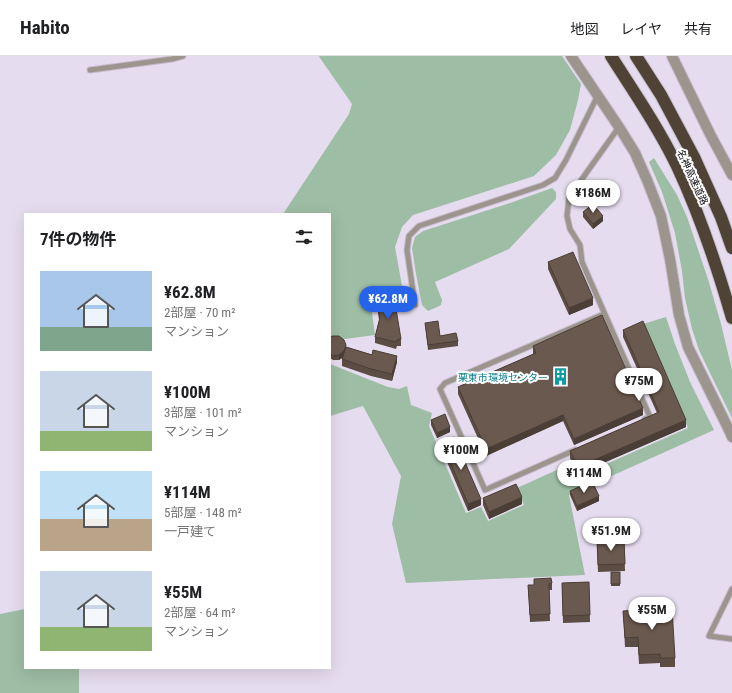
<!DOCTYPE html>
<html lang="ja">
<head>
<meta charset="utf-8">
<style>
	:root { --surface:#fff; --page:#f6f6f6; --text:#202124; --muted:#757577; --line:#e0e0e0; --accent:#2563eb }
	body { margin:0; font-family:"Roboto Condensed","Noto Sans JP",sans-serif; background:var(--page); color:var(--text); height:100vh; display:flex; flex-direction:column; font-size:15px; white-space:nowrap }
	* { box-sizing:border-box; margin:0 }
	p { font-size:13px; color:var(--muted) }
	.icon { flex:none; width:22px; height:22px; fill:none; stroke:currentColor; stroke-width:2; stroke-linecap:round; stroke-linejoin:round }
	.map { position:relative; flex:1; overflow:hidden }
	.details { position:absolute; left:24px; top:157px; width:307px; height:456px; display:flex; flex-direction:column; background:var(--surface); border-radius:0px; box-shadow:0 4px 16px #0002 }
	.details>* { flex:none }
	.price { position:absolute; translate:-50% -34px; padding:0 9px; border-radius:14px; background:#fff; color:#222; font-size:13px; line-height:26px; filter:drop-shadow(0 1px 2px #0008) }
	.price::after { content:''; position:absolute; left:50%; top:24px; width:12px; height:9px; margin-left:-6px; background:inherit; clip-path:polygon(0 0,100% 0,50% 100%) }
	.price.selected { background:var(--accent); color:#fff }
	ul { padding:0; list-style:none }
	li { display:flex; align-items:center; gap:12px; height:100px; padding:0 16px }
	li span { display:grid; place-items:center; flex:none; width:112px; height:80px; border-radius:0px; color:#555 }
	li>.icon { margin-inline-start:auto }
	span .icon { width:48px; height:48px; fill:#fffc; stroke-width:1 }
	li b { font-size:17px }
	h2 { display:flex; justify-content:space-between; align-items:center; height:48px; padding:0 16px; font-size:17px }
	header { display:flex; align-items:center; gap:24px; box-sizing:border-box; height:56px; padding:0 20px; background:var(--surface); border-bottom:1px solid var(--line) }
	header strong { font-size:19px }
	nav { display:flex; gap:22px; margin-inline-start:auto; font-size:14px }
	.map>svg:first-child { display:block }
	.green { fill:#9ebda5 }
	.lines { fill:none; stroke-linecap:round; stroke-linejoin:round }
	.lane-casing { stroke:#c4bbcc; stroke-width:7 }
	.street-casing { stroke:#c4bbcc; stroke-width:12 }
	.highway-casing { stroke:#c4bbcc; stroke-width:14 }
	.lane { stroke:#9b958e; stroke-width:5 }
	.street { stroke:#9b958e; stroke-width:10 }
	.highway { stroke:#4e4335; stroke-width:12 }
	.wall { fill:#5b4d43 }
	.shaded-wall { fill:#4a3e37 }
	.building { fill:#6a594e; stroke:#4a3e37 }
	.labels { text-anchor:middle; stroke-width:4; stroke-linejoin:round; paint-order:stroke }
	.street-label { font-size:10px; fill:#110e14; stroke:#fff }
	.culture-label { font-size:10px; fill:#0d838f; stroke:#fff; text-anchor:end }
</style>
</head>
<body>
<header>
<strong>Habito</strong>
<nav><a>地図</a><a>レイヤ</a><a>共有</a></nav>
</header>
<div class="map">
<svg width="732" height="637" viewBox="0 0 732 637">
	<rect width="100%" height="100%" fill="#e6dcef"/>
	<path class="green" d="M 319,0 L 562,0 L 581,28 L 578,44 L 570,74 L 556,99 L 534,120 L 413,159 L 402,171 L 395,191 L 404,241 L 401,244 L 371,249 L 375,279 L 330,285 L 330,158 L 283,158 L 349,58 L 352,48 L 320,2 Z
		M 654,102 L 677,139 L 687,161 L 708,223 L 721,268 L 732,314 L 732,362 L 709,315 L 699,294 L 692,273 L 685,242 L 682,215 L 675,177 L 662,136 L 649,106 Z
		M 552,132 L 556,136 L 556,143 L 509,193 L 435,226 L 442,244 L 441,249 L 435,252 L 428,255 L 422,249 L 416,218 L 412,192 L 415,181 L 423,175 L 507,148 Z
		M 666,261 L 675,288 L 690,326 L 714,374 L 569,439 L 585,519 L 406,527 L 392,468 L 401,420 L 363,350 L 330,360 L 330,308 L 388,331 L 399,333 L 407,330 L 411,349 L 432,357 L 429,370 L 466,457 L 481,451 L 488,465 L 524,449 L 517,432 L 570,408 L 577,421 L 688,372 L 643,268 Z
		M 25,553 L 25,612 L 79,612 L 79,637 L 0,637 L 0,558 Z"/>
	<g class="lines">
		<defs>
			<path id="lane" d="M 90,14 L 172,3 L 183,0
				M 619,71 L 577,130 L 569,142 L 567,160 L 570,173 L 580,189 L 582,206 L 650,361 L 645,363
				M 415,249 L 407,194 L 409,180 L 419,170 L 543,129 L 555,122 L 566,104 L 598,39
				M 575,394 L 485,434 L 440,333 L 445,327 L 604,258
				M 732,533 L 709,580 L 732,583"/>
			<path id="street" d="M 571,0 L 619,71 L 635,97 L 647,124 L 661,160 L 670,203 L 679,259 L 688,291 L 729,374 L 732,381
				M 672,0 L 710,78 L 732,119"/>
			<path id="highway" d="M 611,0 C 634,36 658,71 677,110 C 700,159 717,210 732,262
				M 636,0 L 661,39 L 694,101 L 721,161 L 732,192"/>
		</defs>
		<use href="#lane" class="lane-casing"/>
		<use href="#street" class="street-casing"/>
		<use href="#highway" class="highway-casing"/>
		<use href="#lane" class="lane"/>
		<use href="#street" class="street"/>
		<use href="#highway" class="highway"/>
	</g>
	<path class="wall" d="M 583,156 L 603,165 L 593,173 L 583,161 Z
		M 548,206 L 593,249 L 569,259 L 548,213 Z
		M 377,243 L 401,283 L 401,290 L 397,290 L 396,293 L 375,287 L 375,281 L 379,264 L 377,250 Z
		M 425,267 L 440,280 L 458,285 L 458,290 L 428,294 Z
		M 623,274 L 686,371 L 578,418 L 570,402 L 570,395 L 657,357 L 623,281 Z
		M 330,282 L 346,291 L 397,306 L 392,325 L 371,320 L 342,310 L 342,302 L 339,304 L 333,304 L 330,302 Z
		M 533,290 L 643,359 L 574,389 L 563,365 L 486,400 L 458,338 L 458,331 L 533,298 Z
		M 431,364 L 450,376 L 437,382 L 431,369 Z
		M 442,387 L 481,449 L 468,455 L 442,394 Z
		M 570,435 L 599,445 L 577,455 L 570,439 Z
		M 483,442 L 522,448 L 489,463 L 483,449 Z
		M 624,483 L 625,515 L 598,516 L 597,484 Z
		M 611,516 L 620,516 L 620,530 L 611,530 Z
		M 534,523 L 552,527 L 552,534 L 549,534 L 550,565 L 530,566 L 528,529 L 534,529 Z
		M 589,526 L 590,566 L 563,567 L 562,527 Z
		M 643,553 L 675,602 L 675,611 L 660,611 L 660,607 L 639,608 L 638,591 L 625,591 L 623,555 L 637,563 L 643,563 Z"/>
	<path class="shaded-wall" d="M 603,160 L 603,165 L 593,173 L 593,168 Z
		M 593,242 L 593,249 L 569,259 L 569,252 Z
		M 346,289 L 346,294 L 344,300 L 339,304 L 339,299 Z
		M 397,300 L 397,306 L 392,325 L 392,318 Z
		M 643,352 L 643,359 L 574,389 L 574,383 Z
		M 563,359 L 563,365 L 486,400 L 486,393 Z
		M 686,364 L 686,371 L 578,418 L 578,411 Z
		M 450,371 L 450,376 L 437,382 L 437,377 Z
		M 599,440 L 599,445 L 577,455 L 577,450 Z
		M 522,441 L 522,448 L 489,463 L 489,456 Z
		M 481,443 L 481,449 L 468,455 L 468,448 Z"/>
	<path class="building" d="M 593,148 L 603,160 L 593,168 L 583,156 Z
		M 573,196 L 593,242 L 569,252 L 548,206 Z
		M 394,241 L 401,283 L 397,284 L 396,286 L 375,281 L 380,262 L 377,243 Z
		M 602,259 L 643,352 L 574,383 L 563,359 L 486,393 L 458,331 L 536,297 L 533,290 Z
		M 438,265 L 440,280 L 456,277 L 458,285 L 428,289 L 425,267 Z
		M 643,265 L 686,364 L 578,411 L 570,395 L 659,356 L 623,274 Z
		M 332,280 L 339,280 L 344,284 L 346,289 L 344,295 L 339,299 L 333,300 L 330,298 L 330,282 Z
		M 346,291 L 372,299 L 373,294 L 397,300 L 392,318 L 371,313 L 342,303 Z
		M 445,358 L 450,371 L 437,377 L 431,364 Z
		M 454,381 L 481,443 L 468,448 L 442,387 Z
		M 592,425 L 599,440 L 577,450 L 570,435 Z
		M 516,428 L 522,441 L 489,456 L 483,442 Z
		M 624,483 L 625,508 L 598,509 L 597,484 Z
		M 611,516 L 620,516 L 620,528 L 611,528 Z
		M 551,522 L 552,527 L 549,528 L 550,558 L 530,559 L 528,529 L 534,529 L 534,523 Z
		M 589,526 L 590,559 L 563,560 L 562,527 Z
		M 672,552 L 675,602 L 660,602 L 660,598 L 639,599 L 638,581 L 625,582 L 623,555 L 637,554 L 637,563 L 644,563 L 643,553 Z"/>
	<defs>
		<symbol id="building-bare" viewBox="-9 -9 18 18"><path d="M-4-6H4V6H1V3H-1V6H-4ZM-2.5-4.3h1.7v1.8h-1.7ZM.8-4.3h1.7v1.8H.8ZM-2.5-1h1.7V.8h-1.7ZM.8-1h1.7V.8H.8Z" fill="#0f9aa8" stroke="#fff" stroke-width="2.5" paint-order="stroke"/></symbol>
	</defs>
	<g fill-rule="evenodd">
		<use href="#building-bare" x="548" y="308" width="25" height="25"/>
	</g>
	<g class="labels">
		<g class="street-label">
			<text transform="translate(693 121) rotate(65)" y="4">名神高速道路</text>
		</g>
		<g class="culture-label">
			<text x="548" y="325">栗東市環境センター</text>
		</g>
	</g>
</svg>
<b class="price" style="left:593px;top:158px">¥186M</b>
<b class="price selected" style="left:388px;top:264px">¥62.8M</b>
<b class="price" style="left:639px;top:346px">¥75M</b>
<b class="price" style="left:461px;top:415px">¥100M</b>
<b class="price" style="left:584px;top:438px">¥114M</b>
<b class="price" style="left:611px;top:496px">¥51.9M</b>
<b class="price" style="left:652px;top:575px">¥55M</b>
<section class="details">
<h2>7件の物件<svg class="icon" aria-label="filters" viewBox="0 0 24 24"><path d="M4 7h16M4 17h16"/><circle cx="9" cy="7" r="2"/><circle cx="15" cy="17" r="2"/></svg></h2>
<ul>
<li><span style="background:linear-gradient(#a9c7e8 70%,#7fa58c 0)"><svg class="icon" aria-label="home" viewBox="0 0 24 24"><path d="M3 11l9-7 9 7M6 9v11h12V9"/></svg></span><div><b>¥62.8M</b><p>2部屋 · 70 m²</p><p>マンション</p></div></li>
<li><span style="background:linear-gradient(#c9d6e8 75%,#8fb573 0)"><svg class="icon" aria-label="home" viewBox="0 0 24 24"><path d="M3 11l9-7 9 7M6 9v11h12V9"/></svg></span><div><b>¥100M</b><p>3部屋 · 101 m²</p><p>マンション</p></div></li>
<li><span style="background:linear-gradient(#bfe0f5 60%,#b9a48a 0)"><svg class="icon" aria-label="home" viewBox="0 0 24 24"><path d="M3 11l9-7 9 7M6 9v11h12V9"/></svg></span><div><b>¥114M</b><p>5部屋 · 148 m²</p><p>一戸建て</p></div></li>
<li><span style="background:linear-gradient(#c9d6e8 70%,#8fb573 0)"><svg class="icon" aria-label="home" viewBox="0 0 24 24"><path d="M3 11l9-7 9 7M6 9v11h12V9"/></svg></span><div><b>¥55M</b><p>2部屋 · 64 m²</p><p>マンション</p></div></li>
</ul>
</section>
</div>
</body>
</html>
